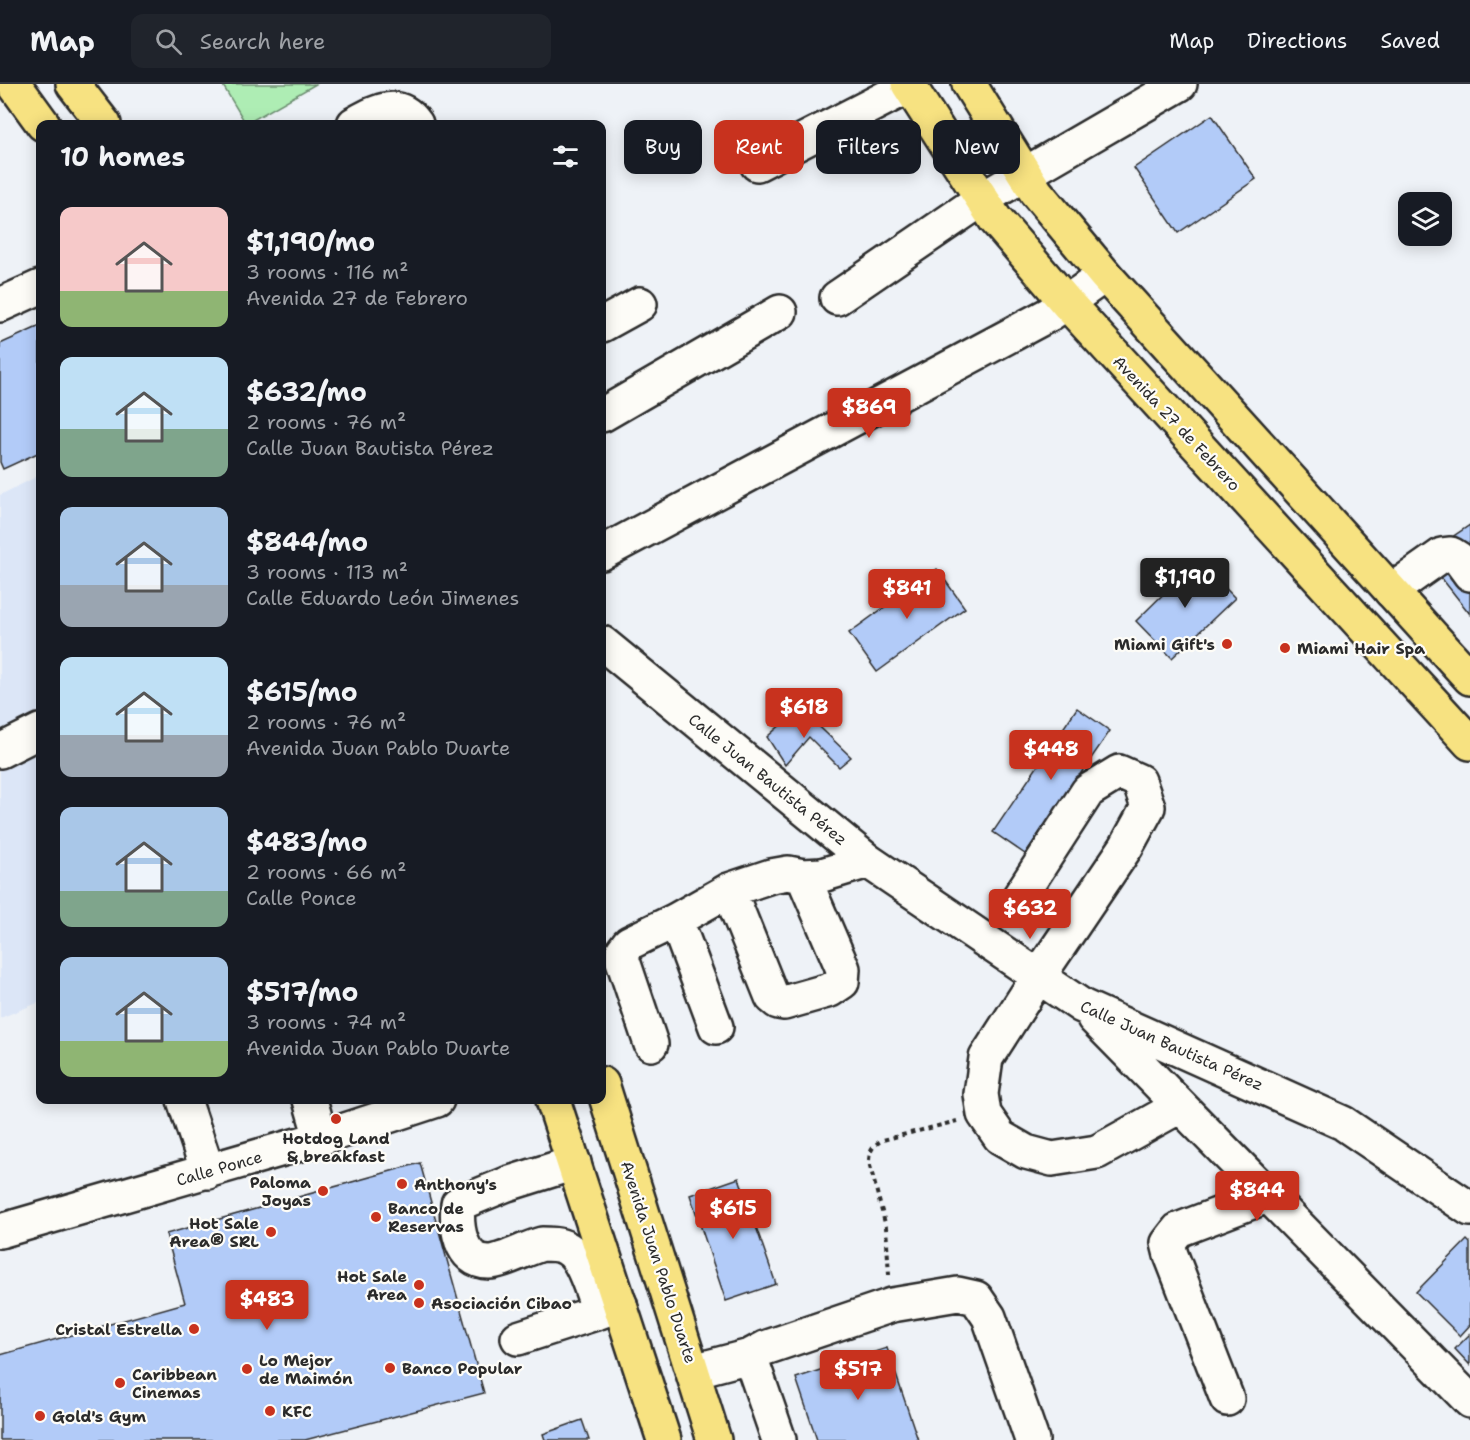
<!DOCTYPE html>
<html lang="en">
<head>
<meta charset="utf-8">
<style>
	:root { --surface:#171b24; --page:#20242c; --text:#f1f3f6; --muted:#9ea1a6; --line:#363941; --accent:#c8321e }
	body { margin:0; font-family:"Shantell Sans",sans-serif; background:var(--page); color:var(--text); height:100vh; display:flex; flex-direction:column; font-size:22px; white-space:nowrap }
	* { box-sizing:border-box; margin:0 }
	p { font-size:20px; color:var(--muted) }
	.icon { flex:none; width:33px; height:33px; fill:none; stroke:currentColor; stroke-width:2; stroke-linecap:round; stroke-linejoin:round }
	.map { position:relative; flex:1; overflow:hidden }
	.drawer { position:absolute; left:36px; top:36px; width:570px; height:984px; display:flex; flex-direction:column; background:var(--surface); border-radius:12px; box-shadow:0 3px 15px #0003 }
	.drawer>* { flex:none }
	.guide { position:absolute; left:624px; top:36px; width:570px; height:54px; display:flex; gap:12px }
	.fabs { position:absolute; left:1398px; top:108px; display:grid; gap:12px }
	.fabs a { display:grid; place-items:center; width:54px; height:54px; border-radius:12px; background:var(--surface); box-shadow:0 3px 15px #0003; font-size:30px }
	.price { position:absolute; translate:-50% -51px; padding:0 14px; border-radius:6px; background:var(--accent); color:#fff; font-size:20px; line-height:39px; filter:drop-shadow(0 2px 3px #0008) }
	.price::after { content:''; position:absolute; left:50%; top:36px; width:18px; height:14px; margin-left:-9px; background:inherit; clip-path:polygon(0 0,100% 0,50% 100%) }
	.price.active { background:#222; color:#fff }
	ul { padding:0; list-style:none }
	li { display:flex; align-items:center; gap:18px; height:150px; padding:0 24px }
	li span { display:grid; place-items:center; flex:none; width:168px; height:120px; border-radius:12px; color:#555 }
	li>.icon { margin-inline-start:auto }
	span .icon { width:72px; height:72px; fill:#fffc; stroke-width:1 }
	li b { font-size:26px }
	h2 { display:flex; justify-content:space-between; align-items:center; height:72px; padding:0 24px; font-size:26px }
	.pill { padding:0 21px; border-radius:12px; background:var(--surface); box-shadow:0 3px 15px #0003; font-size:21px; line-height:54px }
	.pill.active { background:var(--accent); color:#fff }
	header { display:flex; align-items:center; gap:36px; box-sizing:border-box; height:84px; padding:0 30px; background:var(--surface); border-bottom:2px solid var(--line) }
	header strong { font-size:28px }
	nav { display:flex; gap:33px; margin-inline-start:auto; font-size:21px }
	.search { width:420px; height:54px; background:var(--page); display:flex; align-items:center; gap:15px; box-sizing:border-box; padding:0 21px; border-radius:12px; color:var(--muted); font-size:22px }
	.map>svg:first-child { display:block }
	.built { fill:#dce6f7 }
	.green { fill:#aeedb4; stroke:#6c8c70; stroke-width:1.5 }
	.building { fill:#b2cbf8; stroke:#2b2b2b; stroke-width:1.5 }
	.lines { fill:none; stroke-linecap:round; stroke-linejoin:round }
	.minor-casing { stroke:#2b2b2b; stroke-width:38 }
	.major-casing { stroke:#2b2b2b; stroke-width:38 }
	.path { stroke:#2b2b2b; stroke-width:4; stroke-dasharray:4.5 4.5; stroke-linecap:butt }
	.minor { stroke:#fdfcf7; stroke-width:33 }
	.major { stroke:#f7e281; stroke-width:33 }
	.poi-dot { fill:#c8321e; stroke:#fdfcf7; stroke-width:2 }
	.labels { text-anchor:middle; stroke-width:4.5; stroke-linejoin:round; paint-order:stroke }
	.street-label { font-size:16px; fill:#2b2b2b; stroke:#fdfcf7 }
	.poi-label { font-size:16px; font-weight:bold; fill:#2b2b2b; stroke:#fdfcf7; text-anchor:start }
</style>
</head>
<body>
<header>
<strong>Map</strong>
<div class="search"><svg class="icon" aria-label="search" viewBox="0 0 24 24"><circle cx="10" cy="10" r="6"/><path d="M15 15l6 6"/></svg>Search here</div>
<nav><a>Map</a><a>Directions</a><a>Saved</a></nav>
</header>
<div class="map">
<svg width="1470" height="1356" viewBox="0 0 1470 1356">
	<rect width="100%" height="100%" fill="#eef2f7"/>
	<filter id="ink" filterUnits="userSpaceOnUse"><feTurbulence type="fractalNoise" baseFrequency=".0167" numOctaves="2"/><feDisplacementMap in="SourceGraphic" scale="12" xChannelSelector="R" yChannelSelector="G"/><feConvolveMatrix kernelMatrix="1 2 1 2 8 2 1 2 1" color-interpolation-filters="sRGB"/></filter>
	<g filter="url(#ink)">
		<path class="built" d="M 40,391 L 40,918 L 0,934 L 0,411 Z"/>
		<path class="green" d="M 222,0 L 316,0 L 246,40 Z"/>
		<path class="building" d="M 1212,31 L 1256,95 L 1178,149 L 1134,84 Z
			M 40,242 L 40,368 L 3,385 L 0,378 L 0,260 Z
			M 1470,441 L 1470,530 L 1424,472 Z
			M 1198,476 L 1235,514 L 1172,574 L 1136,537 Z
			M 937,485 L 965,524 L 877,588 L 849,549 Z
			M 800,624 L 851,673 L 839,683 L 809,653 L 785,681 L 767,653 Z
			M 1077,624 L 1110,647 L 1025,770 L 993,748 Z
			M 420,1079 L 484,1309 L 305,1356 L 0,1356 L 0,1271 L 185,1219 L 166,1150 Z
			M 739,1094 L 776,1200 L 726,1217 L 690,1111 Z
			M 1467,1156 L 1470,1159 L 1470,1241 L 1460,1252 L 1416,1208 Z
			M 1470,1250 L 1470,1281 L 1455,1265 Z
			M 887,1264 L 918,1356 L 817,1356 L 796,1294 Z
			M 582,1336 L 589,1356 L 545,1356 L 543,1350 Z"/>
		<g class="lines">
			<defs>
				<path id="minor" d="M 354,40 C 376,28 398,14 416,40
					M 757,80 L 909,2
					M 837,214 L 982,115 L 1180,0
					M 0,221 L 40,203
					M 602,241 L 640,220
					M 602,331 L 780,228
					M 602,469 L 1050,230 L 1105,191
					M 1391,507 L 1442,471 L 1451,470 L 1459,475 L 1470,490
					M 602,559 L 868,777 L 1082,922 L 1343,1039 L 1470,1125
					M 0,667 L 40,647
					M 729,806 L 772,913 L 778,918 L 784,919 L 830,906 L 842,898 L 843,885 L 803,792
					M 1018,815 L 1088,707 L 1119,688 L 1139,697 L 1148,723 L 1126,763 L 1038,893 L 986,974 L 981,1010 L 984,1030 L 1000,1053 L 1026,1068 L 1052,1075 L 1097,1068 L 1180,1022
					M 676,836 L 716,943
					M 1094,934 L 1470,1317
					M 651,960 L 623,877 L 623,867 L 629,859 L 676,836 L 729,806 L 771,792 L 788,789 L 803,792 L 822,791 L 868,777
					M 184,1016 L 208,1088
					M 310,1016 L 321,1054
					M 574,1079 L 507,1100 L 458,1120 C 456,1141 459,1178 489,1178 C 502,1178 527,1164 542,1160 C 550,1160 559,1160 566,1164 C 583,1172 593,1210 599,1228 L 620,1220
					M 0,1147 L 321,1054 L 437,1016
					M 518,1254 L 599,1228
					M 693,1287 L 750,1272
					M 1227,1315 L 1171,1171 L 1168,1159 L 1178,1146 L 1267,1112
					M 779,1356 L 750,1272 L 765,1264 L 892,1221 L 958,1210 L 976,1214 L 989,1233 L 1032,1356"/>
				<path id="major" d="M 14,0 L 43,40
					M 73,0 L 104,40
					M 908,0 L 995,135 L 1067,219 L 1470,659
					M 969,0 L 1036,108 L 1105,191 L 1470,594
					M 602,1000 L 714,1356
					M 553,1016 L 664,1356"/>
			</defs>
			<use href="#minor" class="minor-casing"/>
			<use href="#major" class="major-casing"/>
			<path class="path" d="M 889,1191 L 886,1143 L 869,1078 C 869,1067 873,1061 883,1056 L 957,1037"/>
			<use href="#minor" class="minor"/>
			<use href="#major" class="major"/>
		</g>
	</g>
	<g class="poi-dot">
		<circle cx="1227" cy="560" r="6"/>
		<circle cx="1285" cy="564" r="6"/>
		<circle cx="336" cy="1035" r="6"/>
		<circle cx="402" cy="1100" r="6"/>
		<circle cx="323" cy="1107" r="6"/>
		<circle cx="376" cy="1133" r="6"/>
		<circle cx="271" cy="1148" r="6"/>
		<circle cx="419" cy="1201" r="6"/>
		<circle cx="419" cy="1219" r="6"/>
		<circle cx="194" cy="1245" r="6"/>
		<circle cx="390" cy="1284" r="6"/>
		<circle cx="247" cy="1285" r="6"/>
		<circle cx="120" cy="1299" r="6"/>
		<circle cx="270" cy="1327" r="6"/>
		<circle cx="40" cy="1332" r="6"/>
	</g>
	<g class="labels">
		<g class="street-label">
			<text transform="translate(1177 339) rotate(47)" y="6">Avenida 27 de Febrero</text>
			<text transform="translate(768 695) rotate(39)" y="6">Calle Juan Bautista Pérez</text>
			<text transform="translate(1172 961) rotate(24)" y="6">Calle Juan Bautista Pérez</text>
			<text transform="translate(219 1084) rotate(-16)" y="6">Calle Ponce</text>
			<text transform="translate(659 1178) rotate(72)" y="6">Avenida Juan Pablo Duarte</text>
		</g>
		<g class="poi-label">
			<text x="1215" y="566" text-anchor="end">Miami Gift's</text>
			<text x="1297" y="570">Miami Hair Spa</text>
			<text x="336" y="1060" text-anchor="middle">Hotdog Land<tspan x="336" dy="18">&amp; breakfast</tspan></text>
			<text x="311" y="1104" text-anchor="end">Paloma<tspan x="311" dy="18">Joyas</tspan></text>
			<text x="414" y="1106">Anthony's</text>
			<text x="388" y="1130">Banco de<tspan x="388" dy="18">Reservas</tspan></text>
			<text x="259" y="1145" text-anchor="end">Hot Sale<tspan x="259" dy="18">Area® SRL</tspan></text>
			<text x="407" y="1198" text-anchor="end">Hot Sale<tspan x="407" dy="18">Area</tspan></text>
			<text x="431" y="1225">Asociación Cibao</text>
			<text x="182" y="1251" text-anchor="end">Cristal Estrella</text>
			<text x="259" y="1282">Lo Mejor<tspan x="259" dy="18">de Maimón</tspan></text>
			<text x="402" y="1290">Banco Popular</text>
			<text x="132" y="1296">Caribbean<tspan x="132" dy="18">Cinemas</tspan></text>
			<text x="282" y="1333">KFC</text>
			<text x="52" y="1338">Gold's Gym</text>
		</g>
	</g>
</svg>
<div class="fabs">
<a><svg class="icon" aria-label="layers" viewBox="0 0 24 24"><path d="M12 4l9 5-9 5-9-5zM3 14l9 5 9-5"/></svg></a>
</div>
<b class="price" style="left:869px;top:355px">$869</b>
<b class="price active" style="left:1185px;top:525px">$1,190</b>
<b class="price" style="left:907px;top:536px">$841</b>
<b class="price" style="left:804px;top:655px">$618</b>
<b class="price" style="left:1051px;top:697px">$448</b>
<b class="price" style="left:1030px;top:856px">$632</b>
<b class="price" style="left:1257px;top:1138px">$844</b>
<b class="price" style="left:733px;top:1156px">$615</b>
<b class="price" style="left:267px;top:1247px">$483</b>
<b class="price" style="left:858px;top:1317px">$517</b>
<div class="guide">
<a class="pill">Buy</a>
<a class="pill active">Rent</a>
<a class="pill">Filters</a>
<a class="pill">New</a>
</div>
<section class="drawer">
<h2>10 homes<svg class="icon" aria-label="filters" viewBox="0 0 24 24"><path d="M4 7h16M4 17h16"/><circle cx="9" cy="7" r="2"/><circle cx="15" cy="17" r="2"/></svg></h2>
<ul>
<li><span style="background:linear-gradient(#f6c9c9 70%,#8fb573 0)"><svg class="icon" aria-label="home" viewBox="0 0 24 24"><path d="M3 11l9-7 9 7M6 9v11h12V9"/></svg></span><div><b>$1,190/mo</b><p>3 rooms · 116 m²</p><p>Avenida 27 de Febrero</p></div></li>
<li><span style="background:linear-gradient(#bfe0f5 60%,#7fa58c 0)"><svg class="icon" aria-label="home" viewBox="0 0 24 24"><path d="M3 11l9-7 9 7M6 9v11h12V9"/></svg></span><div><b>$632/mo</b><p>2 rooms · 76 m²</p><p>Calle Juan Bautista Pérez</p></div></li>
<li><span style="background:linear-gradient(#a9c7e8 65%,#9aa5b1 0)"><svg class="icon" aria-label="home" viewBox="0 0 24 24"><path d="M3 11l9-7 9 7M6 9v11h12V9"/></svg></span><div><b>$844/mo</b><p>3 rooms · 113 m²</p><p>Calle Eduardo León Jimenes</p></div></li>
<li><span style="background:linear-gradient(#bfe0f5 65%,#9aa5b1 0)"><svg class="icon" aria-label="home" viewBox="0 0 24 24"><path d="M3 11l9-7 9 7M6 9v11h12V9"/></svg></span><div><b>$615/mo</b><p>2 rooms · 76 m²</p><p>Avenida Juan Pablo Duarte</p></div></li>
<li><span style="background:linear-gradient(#a9c7e8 70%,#7fa58c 0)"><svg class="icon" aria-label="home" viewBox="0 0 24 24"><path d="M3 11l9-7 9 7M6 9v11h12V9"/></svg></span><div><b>$483/mo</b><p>2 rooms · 66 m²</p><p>Calle Ponce</p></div></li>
<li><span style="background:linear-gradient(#a9c7e8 70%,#8fb573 0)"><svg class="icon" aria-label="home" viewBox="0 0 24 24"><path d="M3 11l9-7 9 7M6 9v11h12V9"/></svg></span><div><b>$517/mo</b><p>3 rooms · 74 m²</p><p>Avenida Juan Pablo Duarte</p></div></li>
</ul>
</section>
</div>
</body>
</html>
